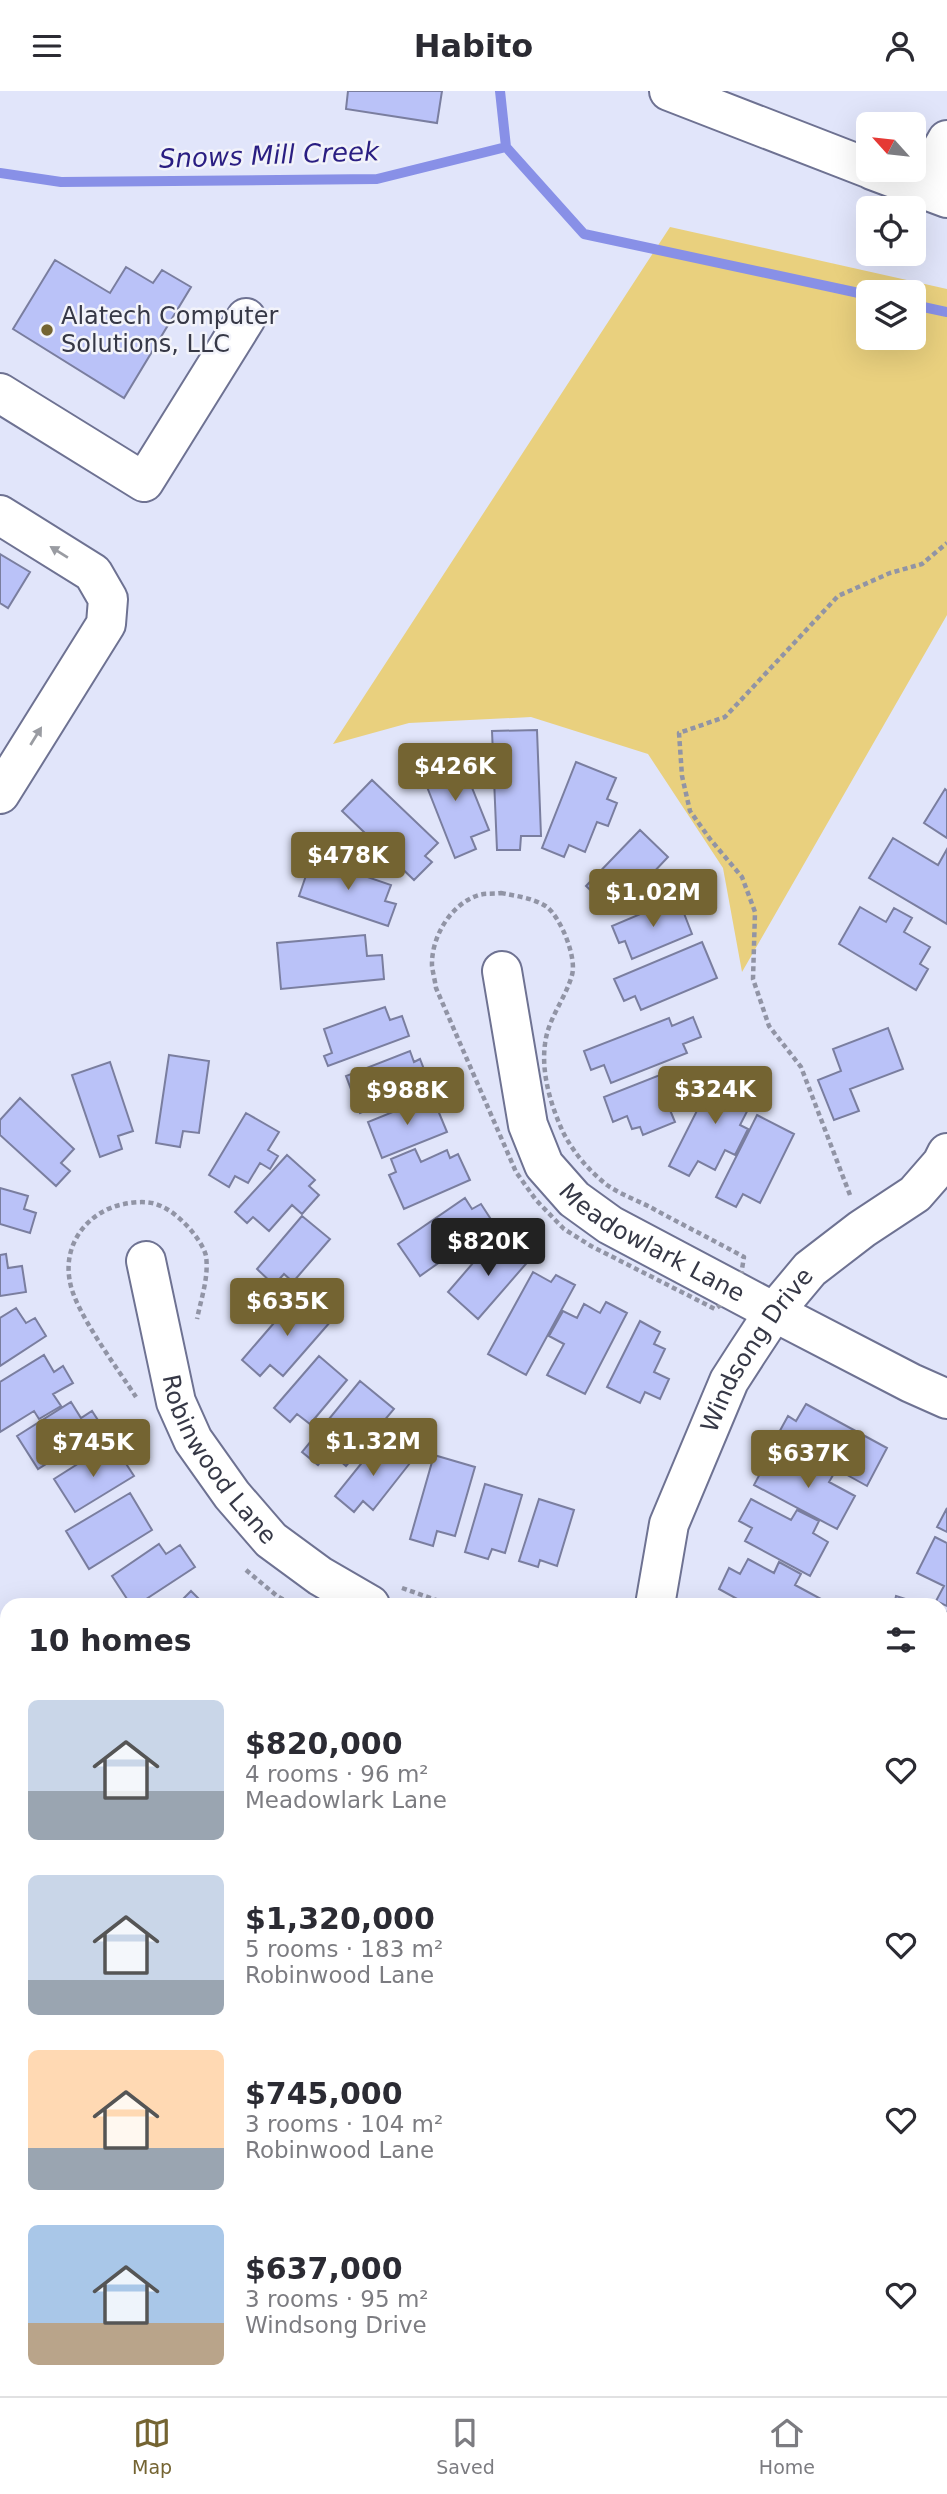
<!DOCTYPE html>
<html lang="en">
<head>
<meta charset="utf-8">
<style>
	:root { --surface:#fff; --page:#f2f2f3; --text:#2b2b33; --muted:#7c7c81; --line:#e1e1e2; --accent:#746432 }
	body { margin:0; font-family:"DejaVu Sans",sans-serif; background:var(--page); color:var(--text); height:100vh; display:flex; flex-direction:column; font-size:26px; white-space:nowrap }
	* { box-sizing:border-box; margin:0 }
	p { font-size:23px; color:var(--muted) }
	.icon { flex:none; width:38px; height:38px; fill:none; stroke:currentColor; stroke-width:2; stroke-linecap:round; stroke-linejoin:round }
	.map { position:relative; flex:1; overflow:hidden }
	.drawer { position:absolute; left:0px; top:1507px; width:948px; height:800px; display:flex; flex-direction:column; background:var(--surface); border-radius:21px 21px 0 0; box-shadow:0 7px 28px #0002 }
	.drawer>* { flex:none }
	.needle { width:46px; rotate:297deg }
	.tools { position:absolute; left:856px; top:21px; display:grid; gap:14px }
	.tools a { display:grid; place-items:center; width:70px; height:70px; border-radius:10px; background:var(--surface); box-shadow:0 7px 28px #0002; font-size:35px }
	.price { position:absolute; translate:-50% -60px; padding:0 16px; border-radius:7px; background:var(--accent); color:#fff; font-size:23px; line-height:46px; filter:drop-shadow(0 2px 4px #0008) }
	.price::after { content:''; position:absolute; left:50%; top:42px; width:21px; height:16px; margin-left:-10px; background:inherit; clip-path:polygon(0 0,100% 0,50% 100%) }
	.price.selected { background:#222; color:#fff }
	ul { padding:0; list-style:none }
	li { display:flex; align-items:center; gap:21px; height:175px; padding:0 28px }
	li span { display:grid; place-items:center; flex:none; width:196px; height:140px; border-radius:10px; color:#555 }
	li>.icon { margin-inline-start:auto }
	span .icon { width:84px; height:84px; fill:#fffc; stroke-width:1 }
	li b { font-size:30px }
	h2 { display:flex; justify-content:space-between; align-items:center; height:84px; padding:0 28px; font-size:30px }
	header { display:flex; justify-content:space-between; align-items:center; height:91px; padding:0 28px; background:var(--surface); font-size:32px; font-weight:800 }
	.tab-bar { display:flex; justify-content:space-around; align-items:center; height:98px; border-top:2px solid var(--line); background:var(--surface); font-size:19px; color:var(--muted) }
	.tab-bar a { display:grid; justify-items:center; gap:4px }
	.tab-bar .selected { color:var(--accent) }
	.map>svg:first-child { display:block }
	.built { fill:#d6dcfe }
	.green { fill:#e9d07e; fill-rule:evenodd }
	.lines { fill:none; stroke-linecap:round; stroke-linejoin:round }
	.stream { stroke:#8890e7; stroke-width:10 }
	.building { fill:#bac2f8; stroke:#7a7e9f; stroke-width:2 }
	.minor-casing { stroke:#6e7292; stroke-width:42 }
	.major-casing { stroke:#6e7292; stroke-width:42 }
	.path { stroke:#9194a5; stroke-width:4.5; stroke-dasharray:5 3.5; stroke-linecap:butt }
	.minor { stroke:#fff; stroke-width:38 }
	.major { stroke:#fff; stroke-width:38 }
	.oneway { fill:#9a9ca2 }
	.poi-dot { fill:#746432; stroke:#f2f3fa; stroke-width:2.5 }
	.labels { text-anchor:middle; stroke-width:5; stroke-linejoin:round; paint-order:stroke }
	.poi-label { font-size:24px; fill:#363846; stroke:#f2f3fa; text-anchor:start }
	.street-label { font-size:24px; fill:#363846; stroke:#f2f3fa }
	.water-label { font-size:26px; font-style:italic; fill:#2a1e82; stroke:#f2f3fa }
</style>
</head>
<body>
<header><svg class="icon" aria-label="menu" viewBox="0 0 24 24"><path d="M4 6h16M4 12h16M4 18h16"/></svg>Habito<svg class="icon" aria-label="person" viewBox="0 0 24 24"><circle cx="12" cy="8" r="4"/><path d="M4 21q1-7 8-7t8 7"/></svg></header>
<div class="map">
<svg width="947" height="2305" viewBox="0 0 947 2305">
	<rect width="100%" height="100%" fill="#e1e5fa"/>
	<path class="built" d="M 0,2270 L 7,2273 L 7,2300 L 58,2300 L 69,2305 L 0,2305 Z"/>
	<path class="green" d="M 670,136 L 947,198 L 947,524 L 742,881 L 723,777 L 648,663 L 531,626 L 409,632 L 333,653 ZM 868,201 L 914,201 L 914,247 L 868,247 Z
		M 7,2149 L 7,2232 L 0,2229 L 0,2163 Z
		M 140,2300 L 403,2300 L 400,2305 L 150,2305 Z"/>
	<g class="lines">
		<path class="stream" d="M 500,0 L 506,56
			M 0,82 L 61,91 L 377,88 L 506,56 L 584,143 L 868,204
			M 914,214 L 947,221"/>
	</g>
	<path class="building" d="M 348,0 L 442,0 L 437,32 L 346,18 Z
		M 55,169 L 110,202 L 126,176 L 153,192 L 162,179 L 191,196 L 124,307 L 13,238 Z
		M 0,463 L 30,481 L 8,517 L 0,512 Z
		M 537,639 L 541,745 L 521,745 L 520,759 L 497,759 L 492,640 Z
		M 458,662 L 489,739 L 471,746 L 476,758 L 455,767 L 420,678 Z
		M 576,671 L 616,687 L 607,708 L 617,712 L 608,735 L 597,731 L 585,761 L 569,754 L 564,766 L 542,757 Z
		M 372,689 L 438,752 L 425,765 L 432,771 L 414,789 L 342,720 Z
		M 945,698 L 947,700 L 947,747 L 924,732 Z
		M 640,739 L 668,766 L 618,819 L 607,807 L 603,811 L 586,795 Z
		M 893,747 L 938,774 L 947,758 L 947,833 L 869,787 Z
		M 312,767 L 391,794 L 385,810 L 396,813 L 388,835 L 299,805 Z
		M 678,807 L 692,843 L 632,868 L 625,850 L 619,852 L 612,835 Z
		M 860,816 L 886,831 L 894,817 L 912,827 L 904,841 L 930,856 L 920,873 L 928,878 L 916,899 L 839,853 Z
		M 365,844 L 367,865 L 382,864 L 384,888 L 281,898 L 277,852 Z
		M 702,851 L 717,887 L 641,919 L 635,905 L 624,910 L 614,888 Z
		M 385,916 L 390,929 L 402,925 L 409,945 L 328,975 L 324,965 L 332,962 L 324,938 Z
		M 693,926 L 701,946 L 683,953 L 687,962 L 611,992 L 604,974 L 591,979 L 584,960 L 669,927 L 672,935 Z
		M 888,937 L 903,978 L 850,998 L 859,1020 L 834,1029 L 818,989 L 841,980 L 833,958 Z
		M 410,960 L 414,971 L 420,968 L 430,994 L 360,1022 L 346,985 Z
		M 169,964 L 209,970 L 199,1042 L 183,1040 L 180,1056 L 156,1052 Z
		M 110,971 L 133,1040 L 118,1045 L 122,1058 L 100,1066 L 72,984 Z
		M 670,980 L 683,1014 L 670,1019 L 675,1031 L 643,1044 L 640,1036 L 632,1038 L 627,1025 L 613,1031 L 604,1006 Z
		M 716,982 L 756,1003 L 740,1034 L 748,1038 L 735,1064 L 725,1059 L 715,1079 L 698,1070 L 689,1085 L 669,1075 Z
		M 432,1005 L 447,1041 L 382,1067 L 368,1031 Z
		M 20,1007 L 74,1058 L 61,1072 L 70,1080 L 56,1095 L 0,1044 L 0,1029 Z
		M 246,1022 L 279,1041 L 268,1059 L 278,1065 L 270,1078 L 260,1072 L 248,1092 L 235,1085 L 229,1096 L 209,1084 Z
		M 757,1024 L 794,1043 L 760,1112 L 743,1103 L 736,1116 L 716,1106 Z
		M 415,1058 L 421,1071 L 447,1059 L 450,1067 L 458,1063 L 470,1089 L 404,1118 L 389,1084 L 396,1081 L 391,1068 Z
		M 287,1064 L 315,1089 L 309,1095 L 319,1104 L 302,1123 L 292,1114 L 269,1140 L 253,1126 L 247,1132 L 235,1121 Z
		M 0,1097 L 28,1105 L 24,1118 L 36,1122 L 30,1142 L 0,1133 Z
		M 465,1107 L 472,1118 L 481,1113 L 494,1133 L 420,1185 L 398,1153 Z
		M 302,1125 L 330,1148 L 293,1191 L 284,1183 L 274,1194 L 257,1178 Z
		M 492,1150 L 507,1164 L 516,1154 L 531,1167 L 478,1228 L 448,1201 Z
		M 6,1163 L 8,1177 L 22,1175 L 26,1201 L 0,1205 L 0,1164 Z
		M 533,1181 L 551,1191 L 556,1184 L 575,1194 L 526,1284 L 488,1263 Z
		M 299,1203 L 331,1230 L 283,1285 L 270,1274 L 260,1285 L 242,1269 Z
		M 606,1211 L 627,1222 L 585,1303 L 547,1284 L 564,1253 L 549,1245 L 563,1220 L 577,1227 L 584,1213 L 600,1222 Z
		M 16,1217 L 26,1232 L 35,1227 L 46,1245 L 0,1275 L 0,1227 Z
		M 640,1230 L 660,1241 L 654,1253 L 665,1258 L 654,1281 L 669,1288 L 660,1308 L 645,1301 L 640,1312 L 607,1296 Z
		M 44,1264 L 54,1281 L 63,1275 L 73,1292 L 53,1303 L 61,1315 L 39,1328 L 34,1320 L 0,1341 L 0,1291 Z
		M 319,1265 L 347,1289 L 310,1333 L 297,1323 L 290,1331 L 274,1317 Z
		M 360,1290 L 394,1318 L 346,1375 L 329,1360 L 318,1374 L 302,1361 Z
		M 71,1311 L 81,1327 L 92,1320 L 103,1337 L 38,1378 L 17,1345 Z
		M 806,1313 L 887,1357 L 867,1395 L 777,1345 L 788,1325 L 796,1330 Z
		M 381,1348 L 410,1372 L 373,1419 L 363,1410 L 354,1421 L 335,1405 Z
		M 103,1357 L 109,1367 L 119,1362 L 134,1385 L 75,1421 L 54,1388 Z
		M 434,1364 L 475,1376 L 455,1445 L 437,1440 L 433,1455 L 410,1448 Z
		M 784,1366 L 807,1378 L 813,1368 L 836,1379 L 829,1391 L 855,1405 L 837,1438 L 754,1394 L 764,1375 L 776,1381 Z
		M 485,1393 L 522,1404 L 505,1462 L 492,1458 L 488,1468 L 465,1461 Z
		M 130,1402 L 152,1439 L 89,1478 L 66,1440 Z
		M 539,1408 L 574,1419 L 557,1475 L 540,1469 L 538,1476 L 519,1470 Z
		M 751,1408 L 791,1429 L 797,1419 L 819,1430 L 813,1442 L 828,1451 L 810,1485 L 745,1450 L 752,1437 L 739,1430 Z
		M 947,1417 L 947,1441 L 937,1436 Z
		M 935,1446 L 947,1452 L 947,1515 L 936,1510 L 944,1495 L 917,1482 Z
		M 159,1453 L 166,1463 L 180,1454 L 195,1476 L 137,1514 L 131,1514 L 112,1485 Z
		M 748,1468 L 774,1482 L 779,1471 L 801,1483 L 795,1494 L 821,1508 L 818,1514 L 748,1514 L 719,1498 L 729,1477 L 740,1483 Z
		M 191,1500 L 205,1514 L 177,1514 Z
		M 896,1505 L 924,1514 L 894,1514 Z
		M 942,1519 L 947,1521 L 947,1586 L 942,1585 Z
		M 7,1528 L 7,1582 L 1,1590 L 0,1536 Z
		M 942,1600 L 947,1600 L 947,1658 L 942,1658 Z
		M 7,1607 L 7,1636 L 0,1630 L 0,1615 Z
		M 947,1663 L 947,1708 L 942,1709 L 942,1664 Z
		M 947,1752 L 947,1797 L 942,1800 L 942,1754 Z
		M 0,1859 L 7,1863 L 7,1922 L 0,1918 Z
		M 943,1966 L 947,1968 L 947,2040 L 942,2050 Z
		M 942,2235 L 947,2237 L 947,2249 L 942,2260 Z
		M 947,2274 L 947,2305 L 931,2305 L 934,2300 L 942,2300 L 942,2285 Z
		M 892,2300 L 921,2300 L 918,2305 L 893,2305 L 895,2301 Z"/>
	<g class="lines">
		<defs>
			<g id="minor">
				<path d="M 920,97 L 947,49"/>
				<path d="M 0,302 L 144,391 L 246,227"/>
				<path d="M 0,424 L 93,482 L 108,508 L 106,533 L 0,703"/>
				<path id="s1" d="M 502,880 L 528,1034 L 544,1074 L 574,1108 L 610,1134 L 774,1221 L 911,1292 L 947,1308"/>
				<path id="s2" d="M 146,1170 L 176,1311 L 193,1349 L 232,1404 L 271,1449 L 320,1485 L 370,1514"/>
				<path id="s3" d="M 655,1514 L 669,1433 L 729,1290 L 747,1262 L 774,1221 L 810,1178 L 862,1138 L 915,1103 L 942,1072 L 947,1062"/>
				<path d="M 0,1755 L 7,1760"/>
				<path d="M 942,2150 L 947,2154"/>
				<path d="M 0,2229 L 7,2232"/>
				<path d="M 140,2300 L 151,2305"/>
				<path d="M 431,2305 L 434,2300"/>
				<path d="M 477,2305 L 479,2300"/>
			</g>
			<path id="major" d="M 669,0 L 868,77
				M 872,79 L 947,107"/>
		</defs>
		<use href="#minor" class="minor-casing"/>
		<use href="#major" class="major-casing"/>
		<path class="path" d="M 501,802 C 516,805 534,807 547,816 C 561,827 577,867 572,884 C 565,909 548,927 545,953 C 541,982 551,1015 563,1041 C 573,1061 589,1080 607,1094 C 620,1103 636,1109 650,1116 C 681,1133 713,1149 744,1166 L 738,1202 L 715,1218 L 591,1155 L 564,1138 L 536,1109 L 516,1081 L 436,897 C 435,890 433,882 432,875 C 431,847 450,813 479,804 C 486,802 494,803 501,802 Z
			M 850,1104 L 801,976 L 769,935 L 753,888 L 755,821 L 742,786 L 710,748 L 690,720 L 682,685 L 679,642 L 725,626 L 838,505 L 890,482 L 922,473 L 947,452
			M 136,1306 C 118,1278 75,1221 70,1191 C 62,1153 88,1120 124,1113 C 134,1111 146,1110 156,1113 C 170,1118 180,1127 190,1138 C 196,1145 204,1156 206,1165 C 209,1186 201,1208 197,1228
			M 246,1479 L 277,1505 L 293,1514
			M 402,1497 L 439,1510 L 457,1514"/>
		<use href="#minor" class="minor"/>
		<use href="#major" class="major"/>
	</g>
	<defs><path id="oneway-solid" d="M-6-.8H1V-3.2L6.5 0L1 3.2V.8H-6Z" transform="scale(1.75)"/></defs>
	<g class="oneway">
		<use href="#oneway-solid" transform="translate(59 461) rotate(-148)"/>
		<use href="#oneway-solid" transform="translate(36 645) rotate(-58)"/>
	</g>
	<circle class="poi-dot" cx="47" cy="239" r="7"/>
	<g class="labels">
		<g class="poi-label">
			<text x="61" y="233">Alatech Computer<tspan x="61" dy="28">Solutions, LLC</tspan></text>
		</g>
		<g class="street-label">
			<text dy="8" stroke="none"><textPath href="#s1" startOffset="334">Meadowlark Lane</textPath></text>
			<text dy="8" stroke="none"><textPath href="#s3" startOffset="278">Windsong Drive</textPath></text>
			<text dy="8" stroke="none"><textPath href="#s2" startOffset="215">Robinwood Lane</textPath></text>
		</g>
		<g class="water-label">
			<text transform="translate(269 64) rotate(-2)" y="9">Snows Mill Creek</text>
		</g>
	</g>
</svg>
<div class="tools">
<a><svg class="needle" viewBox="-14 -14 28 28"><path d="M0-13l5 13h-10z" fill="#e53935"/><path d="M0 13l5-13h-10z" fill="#7c7c81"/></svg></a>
<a><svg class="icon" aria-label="locate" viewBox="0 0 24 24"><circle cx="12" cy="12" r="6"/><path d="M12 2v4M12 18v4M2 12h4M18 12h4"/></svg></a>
<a><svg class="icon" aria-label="layers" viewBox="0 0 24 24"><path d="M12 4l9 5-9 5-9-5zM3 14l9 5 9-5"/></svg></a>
</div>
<b class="price" style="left:455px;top:712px">$426K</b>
<b class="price" style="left:348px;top:801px">$478K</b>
<b class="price" style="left:653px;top:838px">$1.02M</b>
<b class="price" style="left:715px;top:1035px">$324K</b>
<b class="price" style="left:407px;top:1036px">$988K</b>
<b class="price selected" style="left:488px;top:1187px">$820K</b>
<b class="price" style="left:287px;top:1247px">$635K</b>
<b class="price" style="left:373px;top:1387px">$1.32M</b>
<b class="price" style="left:93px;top:1388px">$745K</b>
<b class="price" style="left:808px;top:1399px">$637K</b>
<section class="drawer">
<h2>10 homes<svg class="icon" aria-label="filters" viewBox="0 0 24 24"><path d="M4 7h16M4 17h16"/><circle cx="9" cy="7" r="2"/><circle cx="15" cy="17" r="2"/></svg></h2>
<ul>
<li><span style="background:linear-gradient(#c9d6e8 65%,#9aa5b1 0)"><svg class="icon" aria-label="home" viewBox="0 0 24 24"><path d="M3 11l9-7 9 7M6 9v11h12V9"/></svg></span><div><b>$820,000</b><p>4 rooms · 96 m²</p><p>Meadowlark Lane</p></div><svg class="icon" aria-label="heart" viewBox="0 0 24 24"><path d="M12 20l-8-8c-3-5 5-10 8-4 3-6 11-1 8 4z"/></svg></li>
<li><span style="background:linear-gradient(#c9d6e8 75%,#9aa5b1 0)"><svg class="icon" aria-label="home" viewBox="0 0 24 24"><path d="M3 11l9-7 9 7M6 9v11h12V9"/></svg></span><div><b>$1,320,000</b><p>5 rooms · 183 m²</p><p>Robinwood Lane</p></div><svg class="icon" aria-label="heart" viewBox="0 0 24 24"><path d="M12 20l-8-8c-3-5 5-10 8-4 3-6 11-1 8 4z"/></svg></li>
<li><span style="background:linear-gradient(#ffd9b3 70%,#9aa5b1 0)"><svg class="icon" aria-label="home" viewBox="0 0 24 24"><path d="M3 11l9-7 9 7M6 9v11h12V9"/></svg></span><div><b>$745,000</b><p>3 rooms · 104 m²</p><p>Robinwood Lane</p></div><svg class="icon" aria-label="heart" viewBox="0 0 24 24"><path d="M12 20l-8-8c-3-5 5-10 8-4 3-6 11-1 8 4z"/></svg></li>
<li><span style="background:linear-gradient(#a9c7e8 70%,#b9a48a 0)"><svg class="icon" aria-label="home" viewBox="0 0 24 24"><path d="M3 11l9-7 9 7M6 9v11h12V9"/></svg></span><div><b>$637,000</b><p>3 rooms · 95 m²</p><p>Windsong Drive</p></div><svg class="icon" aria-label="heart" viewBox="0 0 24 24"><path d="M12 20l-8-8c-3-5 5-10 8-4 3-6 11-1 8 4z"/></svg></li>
</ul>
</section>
</div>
<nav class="tab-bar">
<a class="selected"><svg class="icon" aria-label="map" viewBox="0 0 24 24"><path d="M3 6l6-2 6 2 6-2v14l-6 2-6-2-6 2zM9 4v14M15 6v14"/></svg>Map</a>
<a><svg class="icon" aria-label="saved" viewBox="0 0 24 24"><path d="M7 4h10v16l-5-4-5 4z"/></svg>Saved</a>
<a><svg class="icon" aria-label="home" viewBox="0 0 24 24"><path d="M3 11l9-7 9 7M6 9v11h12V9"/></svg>Home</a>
</nav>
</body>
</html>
